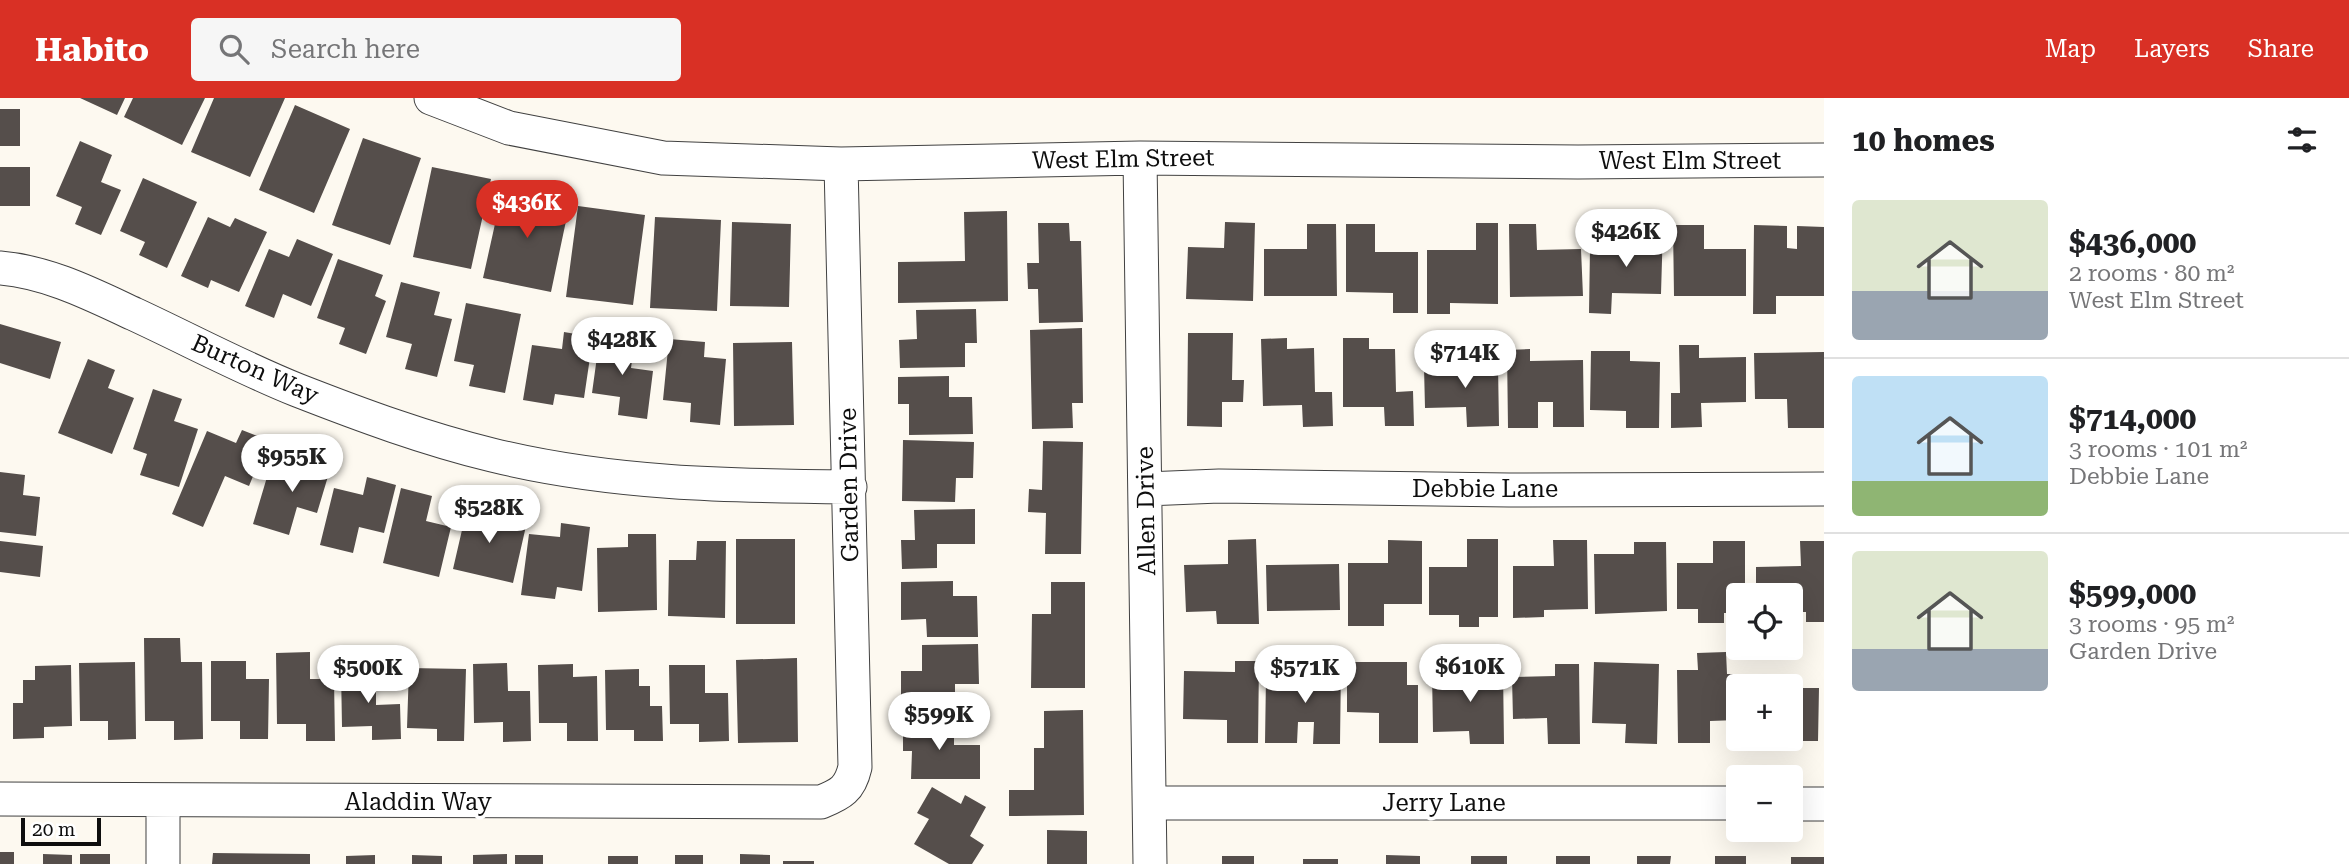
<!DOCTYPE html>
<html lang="en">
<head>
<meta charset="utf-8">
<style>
	:root { --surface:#fff; --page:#f6f6f6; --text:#202124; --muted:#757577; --line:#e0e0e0; --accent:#d93025 }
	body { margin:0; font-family:"Roboto Serif",serif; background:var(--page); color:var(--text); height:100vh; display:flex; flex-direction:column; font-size:26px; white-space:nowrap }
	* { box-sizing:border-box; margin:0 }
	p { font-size:23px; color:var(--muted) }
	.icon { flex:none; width:38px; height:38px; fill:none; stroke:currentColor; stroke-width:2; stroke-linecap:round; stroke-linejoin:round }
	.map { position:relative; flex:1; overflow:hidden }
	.sheet { display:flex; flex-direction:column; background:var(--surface); width:525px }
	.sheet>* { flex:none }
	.tools { position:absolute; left:1726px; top:485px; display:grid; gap:14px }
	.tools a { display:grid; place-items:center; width:77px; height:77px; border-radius:7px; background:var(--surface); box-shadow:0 7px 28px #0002; font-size:35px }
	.scale { position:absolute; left:21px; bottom:18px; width:80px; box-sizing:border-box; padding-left:7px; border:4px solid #0e0e0e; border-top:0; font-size:19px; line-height:24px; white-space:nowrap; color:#0e0e0e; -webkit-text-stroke:5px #fff; paint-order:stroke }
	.price { position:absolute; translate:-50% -60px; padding:0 16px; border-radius:24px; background:#fff; color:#222; font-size:23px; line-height:46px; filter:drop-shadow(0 2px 4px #0008) }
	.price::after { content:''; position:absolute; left:50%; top:42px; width:21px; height:16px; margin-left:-10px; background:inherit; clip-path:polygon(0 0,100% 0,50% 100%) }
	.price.active { background:var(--accent); color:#fff }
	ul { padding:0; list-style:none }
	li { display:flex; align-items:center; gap:21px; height:175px; padding:0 28px }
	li+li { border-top:2px solid var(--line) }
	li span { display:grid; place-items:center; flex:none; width:196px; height:140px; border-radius:7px; color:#555 }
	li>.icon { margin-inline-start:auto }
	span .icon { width:84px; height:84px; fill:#fffc; stroke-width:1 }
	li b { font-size:30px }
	h2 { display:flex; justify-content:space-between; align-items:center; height:84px; padding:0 28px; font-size:30px }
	header { display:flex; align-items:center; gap:42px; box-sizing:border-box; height:98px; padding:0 35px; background:var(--accent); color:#fff }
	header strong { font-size:33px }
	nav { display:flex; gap:38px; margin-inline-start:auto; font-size:24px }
	.search { width:490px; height:63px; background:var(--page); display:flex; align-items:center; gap:18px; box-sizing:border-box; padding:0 24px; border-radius:7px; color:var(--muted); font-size:26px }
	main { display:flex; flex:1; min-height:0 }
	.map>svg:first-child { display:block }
	.building { fill:#554e4b }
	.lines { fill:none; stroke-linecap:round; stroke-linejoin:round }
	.minor-casing { stroke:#414141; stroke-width:35 }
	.minor { stroke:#fff; stroke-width:33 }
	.labels { text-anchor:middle; stroke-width:7; stroke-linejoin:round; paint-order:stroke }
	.street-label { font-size:24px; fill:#0e0e0e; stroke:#fff }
</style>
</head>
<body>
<header>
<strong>Habito</strong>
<div class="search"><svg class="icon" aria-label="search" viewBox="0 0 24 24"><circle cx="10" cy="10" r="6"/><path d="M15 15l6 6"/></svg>Search here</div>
<nav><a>Map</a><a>Layers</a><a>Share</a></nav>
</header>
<main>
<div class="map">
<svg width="1824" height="766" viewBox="0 0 1824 766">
	<rect width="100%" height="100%" fill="#fdf9f0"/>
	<path class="building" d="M 80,0 L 125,0 L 117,17 Z
		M 133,0 L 205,0 L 182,47 L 124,19 Z
		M 214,0 L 285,0 L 250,79 L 191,54 Z
		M 295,7 L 350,31 L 314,115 L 259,92 Z
		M 0,11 L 20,11 L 20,48 L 0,48 Z
		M 363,40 L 421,60 L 390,147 L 332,127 Z
		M 80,43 L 112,57 L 101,84 L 121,92 L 101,137 L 75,126 L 82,109 L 56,98 Z
		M 0,69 L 30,69 L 30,108 L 0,108 Z
		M 432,69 L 491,81 L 471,171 L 413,159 Z
		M 143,80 L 197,104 L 167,170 L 139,157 L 145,144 L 120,133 Z
		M 503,90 L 570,104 L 551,194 L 483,180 Z
		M 578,108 L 645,117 L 633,207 L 566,199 Z
		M 1007,113 L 1008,203 L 898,205 L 898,164 L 965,163 L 964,114 Z
		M 208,119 L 230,129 L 235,120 L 267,134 L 239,194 L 211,182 L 208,190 L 181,178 Z
		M 655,119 L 721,122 L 717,213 L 650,210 Z
		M 732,124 L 791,126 L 789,209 L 730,208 Z
		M 1225,124 L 1255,125 L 1253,203 L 1186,201 L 1188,149 L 1224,150 Z
		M 1038,125 L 1069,125 L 1070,143 L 1081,143 L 1083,224 L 1039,225 L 1038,191 L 1028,191 L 1027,165 L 1039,165 Z
		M 1476,125 L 1498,125 L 1498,206 L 1450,205 L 1450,216 L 1427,216 L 1427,152 L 1476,152 Z
		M 1307,126 L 1336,126 L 1337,198 L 1264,198 L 1264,151 L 1307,151 Z
		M 1346,126 L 1375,126 L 1375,154 L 1418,154 L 1418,215 L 1393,215 L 1393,195 L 1346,194 Z
		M 1509,126 L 1536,126 L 1537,152 L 1581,151 L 1583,198 L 1510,199 Z
		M 1635,127 L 1663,128 L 1661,196 L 1612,195 L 1611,216 L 1589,215 L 1590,150 L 1634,151 Z
		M 1673,127 L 1704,127 L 1704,151 L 1746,151 L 1746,198 L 1674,198 Z
		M 1754,127 L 1787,128 L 1787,150 L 1797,151 L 1797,128 L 1824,129 L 1824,198 L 1776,198 L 1776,216 L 1753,216 Z
		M 297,141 L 333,156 L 311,208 L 283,196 L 274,220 L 245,208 L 269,151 L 289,159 Z
		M 338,161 L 383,177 L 375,198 L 386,203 L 366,256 L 339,246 L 345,230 L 317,220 Z
		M 401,184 L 440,194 L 434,217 L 452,221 L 437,279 L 405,271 L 412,246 L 386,239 Z
		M 466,205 L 521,216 L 505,295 L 469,288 L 474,267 L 454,263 Z
		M 976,211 L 977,245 L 965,245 L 965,269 L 900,270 L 899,242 L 917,241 L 916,212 Z
		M 0,226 L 61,244 L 50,281 L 0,265 Z
		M 1082,230 L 1083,305 L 1072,305 L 1073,330 L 1032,331 L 1030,232 Z
		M 564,234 L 593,239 L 584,300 L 555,296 L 553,307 L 523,302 L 532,247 L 562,251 Z
		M 1188,235 L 1233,235 L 1232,282 L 1244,282 L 1243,304 L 1222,304 L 1222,329 L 1187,328 Z
		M 600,237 L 635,241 L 631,270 L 653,273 L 647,321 L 618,317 L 620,299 L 592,295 Z
		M 1287,240 L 1287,251 L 1314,250 L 1315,294 L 1332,294 L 1333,328 L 1303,329 L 1302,307 L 1263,308 L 1261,241 Z
		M 1343,240 L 1369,240 L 1369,251 L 1395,251 L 1396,294 L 1413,293 L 1414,328 L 1385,328 L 1384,309 L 1343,309 Z
		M 669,241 L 705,244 L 704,259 L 726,261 L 720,327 L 690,324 L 691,305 L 663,302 Z
		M 792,244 L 794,327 L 734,328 L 733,245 Z
		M 1679,247 L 1699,247 L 1699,260 L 1746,259 L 1746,304 L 1701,305 L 1702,329 L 1671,330 L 1671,295 L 1680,295 Z
		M 1530,251 L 1530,263 L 1583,262 L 1584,329 L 1553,329 L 1553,304 L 1538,304 L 1538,330 L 1508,330 L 1507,252 Z
		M 1591,253 L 1630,253 L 1630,263 L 1660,264 L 1659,330 L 1626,330 L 1626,313 L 1590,312 Z
		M 1824,254 L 1824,330 L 1788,330 L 1787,301 L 1755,301 L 1754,255 Z
		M 1458,256 L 1479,256 L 1480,267 L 1498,267 L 1499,328 L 1467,329 L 1466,309 L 1425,310 L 1424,269 L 1459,268 Z
		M 88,261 L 115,272 L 108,290 L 134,300 L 112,356 L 58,335 Z
		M 949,278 L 949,299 L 972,299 L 973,336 L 909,337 L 909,306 L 898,306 L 898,279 Z
		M 153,291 L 182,301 L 174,323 L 198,331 L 179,389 L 140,377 L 147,356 L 133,351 Z
		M 242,332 L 268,342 L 249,388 L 225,378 L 203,429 L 172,416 L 207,333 L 236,345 Z
		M 903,342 L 974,344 L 973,380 L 956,380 L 955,404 L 902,403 Z
		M 1043,343 L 1083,344 L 1081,456 L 1045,456 L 1046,415 L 1028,414 L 1029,391 L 1042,392 Z
		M 304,357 L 332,365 L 317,415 L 297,409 L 289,437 L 253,426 L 270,369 L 298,377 Z
		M 0,374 L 25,377 L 23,397 L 40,399 L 36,438 L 0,434 Z
		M 367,379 L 396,387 L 384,435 L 359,429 L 353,455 L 320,447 L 334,390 L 363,397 Z
		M 401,390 L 432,398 L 426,423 L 451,429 L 439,479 L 383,465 Z
		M 468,406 L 500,413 L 498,422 L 526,428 L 513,485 L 453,471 Z
		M 975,411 L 975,446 L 937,446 L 937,470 L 902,471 L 901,442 L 915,442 L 914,412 Z
		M 561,425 L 590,429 L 582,493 L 557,489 L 555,501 L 521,497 L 529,436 L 560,439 Z
		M 628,436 L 656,436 L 657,512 L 598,514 L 597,450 L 628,449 Z
		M 736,441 L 795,441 L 795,526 L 736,526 Z
		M 1256,441 L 1259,526 L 1217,526 L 1216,513 L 1186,514 L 1184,467 L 1228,466 L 1228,442 Z
		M 1467,441 L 1498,441 L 1498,519 L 1479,519 L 1479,529 L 1459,529 L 1459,517 L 1429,517 L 1429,469 L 1467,469 Z
		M 1388,442 L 1422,443 L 1422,506 L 1384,506 L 1384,528 L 1348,528 L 1348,465 L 1388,465 Z
		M 1553,442 L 1587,442 L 1588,511 L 1544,512 L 1544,519 L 1513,520 L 1513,468 L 1554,468 Z
		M 0,443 L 43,448 L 40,479 L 0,474 Z
		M 697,443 L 726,443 L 725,520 L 668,518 L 669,462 L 696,462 Z
		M 1713,443 L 1745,443 L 1745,497 L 1738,497 L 1738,515 L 1724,515 L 1724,525 L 1698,525 L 1698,511 L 1677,511 L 1677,465 L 1713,465 Z
		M 1800,443 L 1824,443 L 1824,524 L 1806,524 L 1806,514 L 1790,514 L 1790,497 L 1756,497 L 1756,469 L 1801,468 Z
		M 1634,444 L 1666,444 L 1667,513 L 1595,516 L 1594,456 L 1634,456 Z
		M 1339,466 L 1340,512 L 1267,513 L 1266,467 Z
		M 953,483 L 953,498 L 977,498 L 978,539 L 927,539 L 926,521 L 901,522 L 901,484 Z
		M 1051,484 L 1085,484 L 1085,590 L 1031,590 L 1032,516 L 1051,516 Z
		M 144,540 L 180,540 L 181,564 L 202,564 L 203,641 L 174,642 L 174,623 L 145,623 Z
		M 978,546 L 979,586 L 955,586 L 955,602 L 901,603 L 901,573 L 922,573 L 922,547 Z
		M 310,554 L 310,581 L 334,581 L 335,643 L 306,643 L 306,626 L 277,626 L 276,555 Z
		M 1726,554 L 1727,576 L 1746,576 L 1746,588 L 1738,588 L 1738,622 L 1710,623 L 1710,645 L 1678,645 L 1677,572 L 1698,572 L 1697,555 Z
		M 797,560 L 798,644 L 738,645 L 736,562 Z
		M 211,563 L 246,563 L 246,581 L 269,581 L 268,641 L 240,641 L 240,623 L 211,623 Z
		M 1235,563 L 1259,563 L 1258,645 L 1227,645 L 1227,622 L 1183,621 L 1184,573 L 1235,574 Z
		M 135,564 L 136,641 L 108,642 L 108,623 L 80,623 L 79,565 Z
		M 1303,564 L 1341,565 L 1340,646 L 1313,646 L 1314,624 L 1298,624 L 1297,645 L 1265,645 L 1266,579 L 1302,580 Z
		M 1347,564 L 1407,564 L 1407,587 L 1418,587 L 1418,645 L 1379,645 L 1379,615 L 1347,614 Z
		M 1594,564 L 1659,566 L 1657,646 L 1625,645 L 1626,626 L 1592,625 Z
		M 507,565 L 508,593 L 530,593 L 531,643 L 503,644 L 503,624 L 474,625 L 473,566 Z
		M 573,566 L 573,579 L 597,578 L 598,643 L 567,643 L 567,625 L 539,625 L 538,567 Z
		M 1555,566 L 1579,566 L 1580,646 L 1548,646 L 1547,620 L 1513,621 L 1512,579 L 1555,578 Z
		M 71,567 L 72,628 L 44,629 L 44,640 L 13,641 L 13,605 L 23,605 L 23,582 L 35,582 L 35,568 Z
		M 669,567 L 705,567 L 705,595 L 728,595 L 729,643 L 699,644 L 699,626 L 670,626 Z
		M 376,570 L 376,607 L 400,606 L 401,641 L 372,642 L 372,628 L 342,629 L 341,571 Z
		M 409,570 L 466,571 L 464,643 L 437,643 L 437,631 L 407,630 Z
		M 639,571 L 639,588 L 650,588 L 650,608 L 662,608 L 663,643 L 634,643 L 634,632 L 606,632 L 605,572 Z
		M 1503,572 L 1504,646 L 1470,646 L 1469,633 L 1433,634 L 1432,573 Z
		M 1757,576 L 1797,577 L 1797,590 L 1819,590 L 1818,643 L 1790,643 L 1790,588 L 1757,588 Z
		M 1083,612 L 1084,717 L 1009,718 L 1009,692 L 1034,692 L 1034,650 L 1044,650 L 1044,613 Z
		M 903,623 L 954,623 L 954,647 L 980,647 L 980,681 L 911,681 L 912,653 L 903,653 Z
		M 932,689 L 961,706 L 965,697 L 986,709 L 970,738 L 984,747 L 972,766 L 949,766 L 914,746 L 929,721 L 917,715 Z
		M 1047,732 L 1087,733 L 1087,766 L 1047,766 Z
		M 0,754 L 14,754 L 14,766 L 0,766 Z
		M 213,755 L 310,756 L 310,766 L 212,766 Z
		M 43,756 L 72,757 L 72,766 L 43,766 Z
		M 80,756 L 110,756 L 110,766 L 80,766 Z
		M 507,756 L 507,766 L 473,766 L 473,757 Z
		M 740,756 L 770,757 L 770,766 L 740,766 Z
		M 375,757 L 375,766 L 346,766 L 346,758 Z
		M 412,757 L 442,758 L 442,766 L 412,766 Z
		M 515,757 L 543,757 L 543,766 L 515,766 Z
		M 675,757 L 703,757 L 703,766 L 675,766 Z
		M 1386,757 L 1420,758 L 1420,766 L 1386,766 Z
		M 608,758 L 638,758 L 638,766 L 608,766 Z
		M 1222,758 L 1254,758 L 1254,766 L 1222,766 Z
		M 1471,758 L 1507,758 L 1507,766 L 1471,766 Z
		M 1556,758 L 1590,758 L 1590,766 L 1556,766 Z
		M 1637,758 L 1671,758 L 1670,766 L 1637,766 Z
		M 1715,758 L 1746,758 L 1746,766 L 1715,766 Z
		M 1791,759 L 1824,759 L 1824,766 L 1791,766 Z
		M 1303,761 L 1338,761 L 1338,766 L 1303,766 Z
		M 783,763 L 814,763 L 814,766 L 783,766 Z"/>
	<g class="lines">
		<defs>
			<path id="minor" d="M 431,0 L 509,30 L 663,60 L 841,66 L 1140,60 L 1578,64 L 1824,62
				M 1140,60 L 1150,766
				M 0,170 C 48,174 91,196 134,216 C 188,241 242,270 297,292 C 361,317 426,341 492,357 C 610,386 730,388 850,389
				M 1146,391 L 1219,388 L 1509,392 L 1824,391
				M 0,701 L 821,704 C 841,696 850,691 855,669 L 841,66
				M 1150,705 L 1738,705
				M 1790,706 L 1824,706
				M 163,766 L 163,704"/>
		</defs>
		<use href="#minor" class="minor-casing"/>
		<use href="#minor" class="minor"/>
	</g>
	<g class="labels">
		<g class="street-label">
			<text transform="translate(1123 61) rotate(-1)" y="8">West Elm Street</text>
			<text x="1690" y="71">West Elm Street</text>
			<text transform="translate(255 271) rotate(24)" y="8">Burton Way</text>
			<text transform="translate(849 387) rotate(-91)" y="8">Garden Drive</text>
			<text x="1485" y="399">Debbie Lane</text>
			<text transform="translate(1146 413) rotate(-91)" y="8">Allen Drive</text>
			<text x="418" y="712">Aladdin Way</text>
			<text x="1444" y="713">Jerry Lane</text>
		</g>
	</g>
</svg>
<div class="tools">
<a><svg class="icon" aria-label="locate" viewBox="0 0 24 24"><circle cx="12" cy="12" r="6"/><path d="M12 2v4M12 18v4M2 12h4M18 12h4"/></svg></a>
<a>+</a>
<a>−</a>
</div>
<div class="scale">20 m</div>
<b class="price active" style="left:527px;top:142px">$436K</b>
<b class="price" style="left:1626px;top:171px">$426K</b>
<b class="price" style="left:622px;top:279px">$428K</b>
<b class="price" style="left:1465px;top:292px">$714K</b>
<b class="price" style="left:292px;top:396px">$955K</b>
<b class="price" style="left:489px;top:447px">$528K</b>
<b class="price" style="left:1470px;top:606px">$610K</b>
<b class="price" style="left:368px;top:607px">$500K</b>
<b class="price" style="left:1305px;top:607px">$571K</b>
<b class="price" style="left:939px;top:654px">$599K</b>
</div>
<section class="sheet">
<h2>10 homes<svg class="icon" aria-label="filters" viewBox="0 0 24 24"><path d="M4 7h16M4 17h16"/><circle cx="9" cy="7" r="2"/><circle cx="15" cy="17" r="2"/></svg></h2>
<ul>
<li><span style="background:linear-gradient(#dfe7d0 65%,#9aa5b1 0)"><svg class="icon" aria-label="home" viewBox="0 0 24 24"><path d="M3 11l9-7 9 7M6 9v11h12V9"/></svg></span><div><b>$436,000</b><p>2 rooms · 80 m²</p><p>West Elm Street</p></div></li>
<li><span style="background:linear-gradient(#bfe0f5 75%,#8fb573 0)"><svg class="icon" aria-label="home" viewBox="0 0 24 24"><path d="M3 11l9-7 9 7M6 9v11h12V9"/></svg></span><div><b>$714,000</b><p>3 rooms · 101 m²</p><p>Debbie Lane</p></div></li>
<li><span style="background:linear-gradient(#dfe7d0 70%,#9aa5b1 0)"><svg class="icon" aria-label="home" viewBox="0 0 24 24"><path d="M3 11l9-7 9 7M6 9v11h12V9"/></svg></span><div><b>$599,000</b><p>3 rooms · 95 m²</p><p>Garden Drive</p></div></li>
</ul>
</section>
</main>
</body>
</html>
